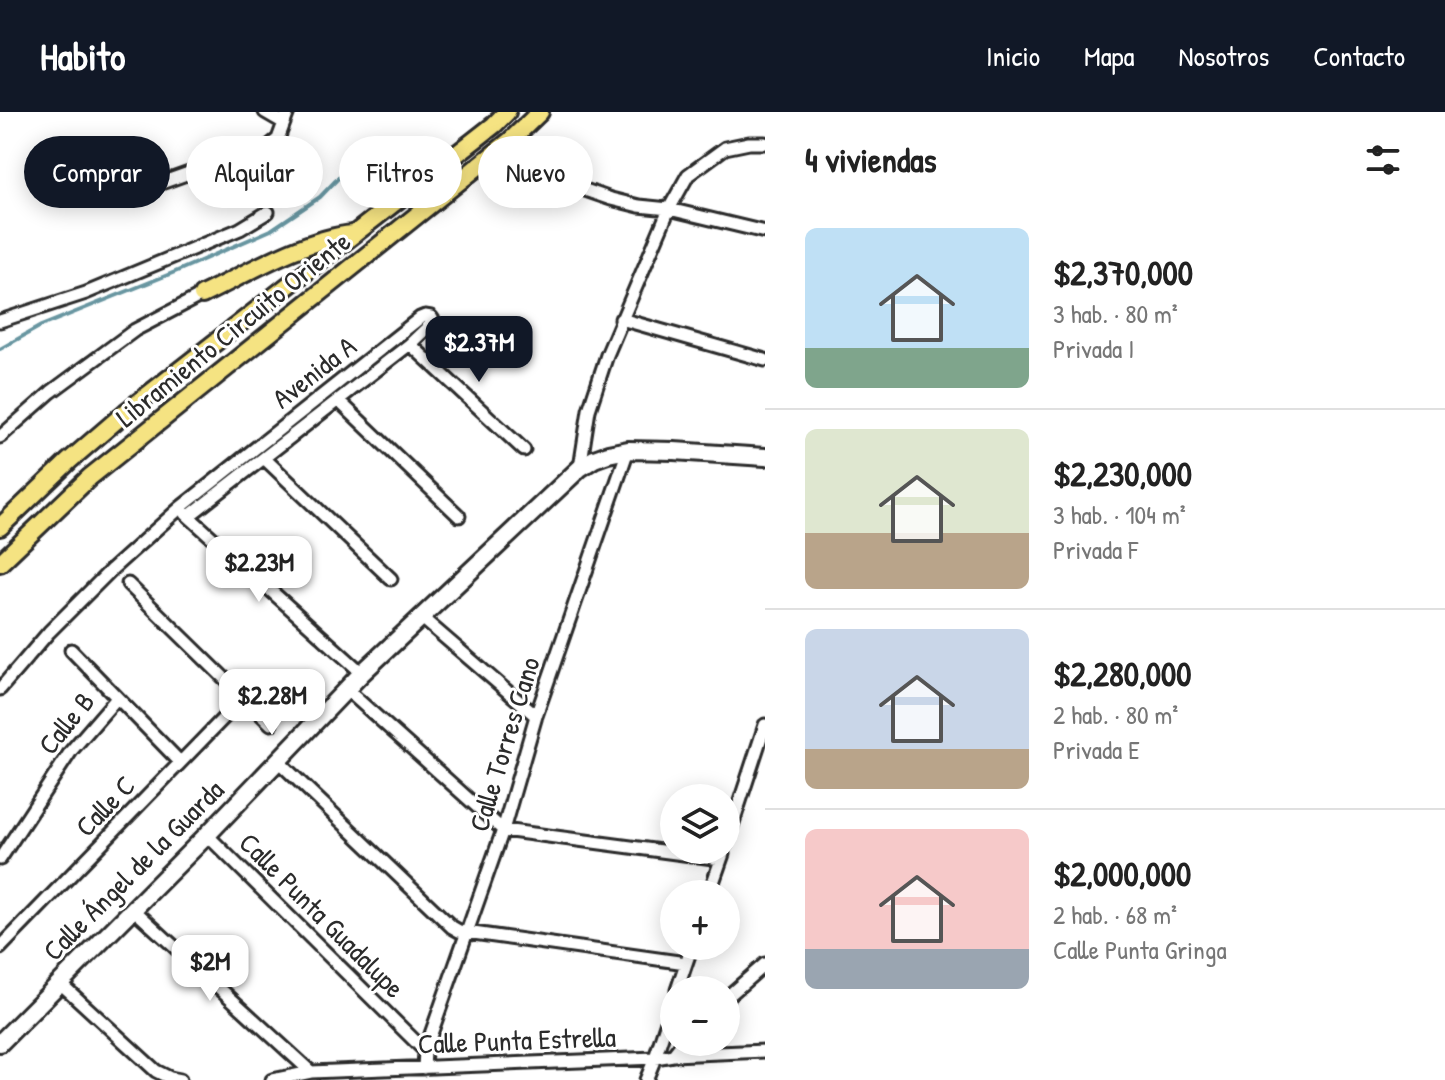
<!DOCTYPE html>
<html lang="es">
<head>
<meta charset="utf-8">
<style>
	:root { --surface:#fff; --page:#f2f2f2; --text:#222; --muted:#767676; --line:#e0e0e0; --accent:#111827 }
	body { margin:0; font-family:"Patrick Hand",sans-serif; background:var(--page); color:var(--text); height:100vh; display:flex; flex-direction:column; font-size:30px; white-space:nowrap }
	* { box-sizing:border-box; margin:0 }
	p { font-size:26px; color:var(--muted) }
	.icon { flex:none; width:44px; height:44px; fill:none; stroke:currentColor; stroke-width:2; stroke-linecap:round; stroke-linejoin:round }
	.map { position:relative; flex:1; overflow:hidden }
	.details { display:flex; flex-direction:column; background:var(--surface); width:680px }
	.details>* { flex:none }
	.guide { position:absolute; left:24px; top:24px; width:620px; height:72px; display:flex; gap:16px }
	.tools { position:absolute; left:660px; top:672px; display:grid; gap:16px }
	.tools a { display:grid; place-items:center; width:80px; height:80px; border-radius:50%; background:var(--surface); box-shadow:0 4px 20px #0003; font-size:40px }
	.price { position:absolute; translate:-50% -68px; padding:0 18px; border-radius:16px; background:#fff; color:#222; font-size:26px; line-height:52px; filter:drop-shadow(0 2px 4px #0008) }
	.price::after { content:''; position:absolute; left:50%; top:48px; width:24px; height:18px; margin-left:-12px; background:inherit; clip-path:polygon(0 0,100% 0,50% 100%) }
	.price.selected { background:var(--accent); color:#fff }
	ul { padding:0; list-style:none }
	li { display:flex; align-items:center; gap:24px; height:200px; padding:0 40px }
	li+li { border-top:2px solid var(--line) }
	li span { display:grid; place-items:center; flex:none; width:224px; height:160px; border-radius:12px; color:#555 }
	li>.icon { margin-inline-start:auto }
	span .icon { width:96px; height:96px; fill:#fffc; stroke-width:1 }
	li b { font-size:34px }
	h2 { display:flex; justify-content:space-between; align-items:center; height:96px; padding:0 40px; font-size:34px }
	.pill { padding:0 28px; border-radius:36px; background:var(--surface); box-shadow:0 4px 20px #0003; font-size:28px; line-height:72px }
	.pill.selected { background:var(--accent); color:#fff }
	header { display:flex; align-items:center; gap:48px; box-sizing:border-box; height:112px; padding:0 40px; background:var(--accent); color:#fff }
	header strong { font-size:38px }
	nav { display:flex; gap:44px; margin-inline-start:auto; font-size:28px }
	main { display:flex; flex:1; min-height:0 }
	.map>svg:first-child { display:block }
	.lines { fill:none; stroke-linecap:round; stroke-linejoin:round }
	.stream { stroke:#6896a1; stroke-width:4 }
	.street-casing { stroke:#2b2b2b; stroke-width:17 }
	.secondary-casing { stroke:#2b2b2b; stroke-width:22 }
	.primary-casing { stroke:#2b2b2b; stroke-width:22 }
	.street { stroke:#fff; stroke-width:11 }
	.secondary { stroke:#fff; stroke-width:16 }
	.primary { stroke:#f5e382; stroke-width:16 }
	.labels { text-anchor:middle; stroke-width:6; stroke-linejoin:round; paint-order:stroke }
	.street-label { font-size:28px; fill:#2b2b2b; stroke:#fff }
</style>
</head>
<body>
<header>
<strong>Habito</strong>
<nav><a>Inicio</a><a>Mapa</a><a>Nosotros</a><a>Contacto</a></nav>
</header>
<main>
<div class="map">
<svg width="765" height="968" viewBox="0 0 765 968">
	<rect width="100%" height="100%" fill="#fff"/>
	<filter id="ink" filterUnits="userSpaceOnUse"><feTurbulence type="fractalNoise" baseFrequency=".0125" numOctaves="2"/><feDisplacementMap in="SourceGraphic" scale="16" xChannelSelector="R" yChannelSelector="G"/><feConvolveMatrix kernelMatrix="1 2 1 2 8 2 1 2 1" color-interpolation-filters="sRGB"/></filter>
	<g filter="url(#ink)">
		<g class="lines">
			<path class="stream" d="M 0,237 L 41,214 L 175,160 L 271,118 L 320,85 L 370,33"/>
			<defs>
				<path id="street" d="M 265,0 L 284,11
					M 511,28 L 542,55 L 565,69 L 585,78 L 611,87 L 639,94 L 669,97 L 765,120
					M 98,40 L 140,70 L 161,71 L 203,56 L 225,57 L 246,52 L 278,27 L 288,0
					M 621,207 L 765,248
					M 0,209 L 86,181 L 240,117 L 268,100
					M 410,232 L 524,338
					M 339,289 L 459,404
					M 0,325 L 51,280 L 135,218 L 202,183
					M 265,347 L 391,467
					M 580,356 L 589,298 L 607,243 L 669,97 L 688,63 L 725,36 L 749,31 L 765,31
					M 186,402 L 362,561
					M 128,472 L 271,612
					M 421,505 L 536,604
					M 71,538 L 180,650
					M 0,577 L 49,520 L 112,457 L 180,396 L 420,206 L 425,204 L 431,205 L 433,208 L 429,214 L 410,232 L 189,404
					M 346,577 L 503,718 L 721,747
					M 277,648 L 452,815 L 459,819 L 686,851
					M 207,723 L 425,939 L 424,956
					M 726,732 L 765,613
					M 0,747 L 71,639 L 117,586
					M 709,782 L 723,742
					M 132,796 L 311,960
					M 0,836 L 244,585
					M 59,870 L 156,959 L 170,966 L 180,968
					M 677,878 L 692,834
					M 726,886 L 765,852
					M 425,939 L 503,718 L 536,604 L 628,338
					M 673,943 L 683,930
					M 272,968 L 311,960 L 655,946 L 673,943 L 765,939
					M 646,968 L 655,946 L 674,888"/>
				<path id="secondary" d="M 0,931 L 207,723 L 362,561 L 580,356 L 594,347 L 608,342 L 628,338 L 674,339 L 765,345"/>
				<path id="primary" d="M 202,183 C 248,161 303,127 353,122
					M 0,415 L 69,349 L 126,300 L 494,13 L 507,0
					M 0,451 L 90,365 L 511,28 L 540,0"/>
			</defs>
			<use href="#street" class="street-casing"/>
			<use href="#secondary" class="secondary-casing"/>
			<use href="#primary" class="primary-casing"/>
			<use href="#street" class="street"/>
			<use href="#secondary" class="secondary"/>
			<use href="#primary" class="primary"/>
		</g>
	</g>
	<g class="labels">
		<g class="street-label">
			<text transform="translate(233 217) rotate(-39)" y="10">Libramiento Circuito Oriente</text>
			<text transform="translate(314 260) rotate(-38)" y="10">Avenida A</text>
			<text transform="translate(66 611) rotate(-51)" y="10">Calle B</text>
			<text transform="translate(504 632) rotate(-73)" y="10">Calle Torres Cano</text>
			<text transform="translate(105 694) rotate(-46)" y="10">Calle C</text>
			<text transform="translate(133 758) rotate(-45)" y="10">Calle Ángel de la Guarda</text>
			<text transform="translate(322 803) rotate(45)" y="10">Calle Punta Guadalupe</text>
			<text transform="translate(517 928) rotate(-2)" y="10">Calle Punta Estrella</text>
		</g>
	</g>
</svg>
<div class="tools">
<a><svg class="icon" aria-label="layers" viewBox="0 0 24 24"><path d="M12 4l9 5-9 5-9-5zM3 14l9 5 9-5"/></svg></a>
<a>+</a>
<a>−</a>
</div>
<b class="price selected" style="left:479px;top:272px">$2.37M</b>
<b class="price" style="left:259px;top:492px">$2.23M</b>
<b class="price" style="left:272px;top:625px">$2.28M</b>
<b class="price" style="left:210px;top:891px">$2M</b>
<div class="guide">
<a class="pill selected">Comprar</a>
<a class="pill">Alquilar</a>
<a class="pill">Filtros</a>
<a class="pill">Nuevo</a>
</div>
</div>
<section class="details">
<h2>4 viviendas<svg class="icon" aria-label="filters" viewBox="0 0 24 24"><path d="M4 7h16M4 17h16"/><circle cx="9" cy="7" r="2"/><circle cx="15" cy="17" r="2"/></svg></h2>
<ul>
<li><span style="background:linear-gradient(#bfe0f5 75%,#7fa58c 0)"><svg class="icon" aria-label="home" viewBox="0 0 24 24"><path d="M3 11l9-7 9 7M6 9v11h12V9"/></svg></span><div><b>$2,370,000</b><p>3 hab. · 80 m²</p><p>Privada I</p></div></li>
<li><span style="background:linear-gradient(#dfe7d0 65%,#b9a48a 0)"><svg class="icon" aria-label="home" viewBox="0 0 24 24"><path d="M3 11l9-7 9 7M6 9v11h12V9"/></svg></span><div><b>$2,230,000</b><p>3 hab. · 104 m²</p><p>Privada F</p></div></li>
<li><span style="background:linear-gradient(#c9d6e8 75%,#b9a48a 0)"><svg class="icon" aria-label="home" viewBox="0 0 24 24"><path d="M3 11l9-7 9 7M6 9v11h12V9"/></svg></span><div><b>$2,280,000</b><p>2 hab. · 80 m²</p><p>Privada E</p></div></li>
<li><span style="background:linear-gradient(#f6c9c9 75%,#9aa5b1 0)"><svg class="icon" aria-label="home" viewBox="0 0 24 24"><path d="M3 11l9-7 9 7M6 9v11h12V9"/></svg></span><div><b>$2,000,000</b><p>2 hab. · 68 m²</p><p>Calle Punta Gringa</p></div></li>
</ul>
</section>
</main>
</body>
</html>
